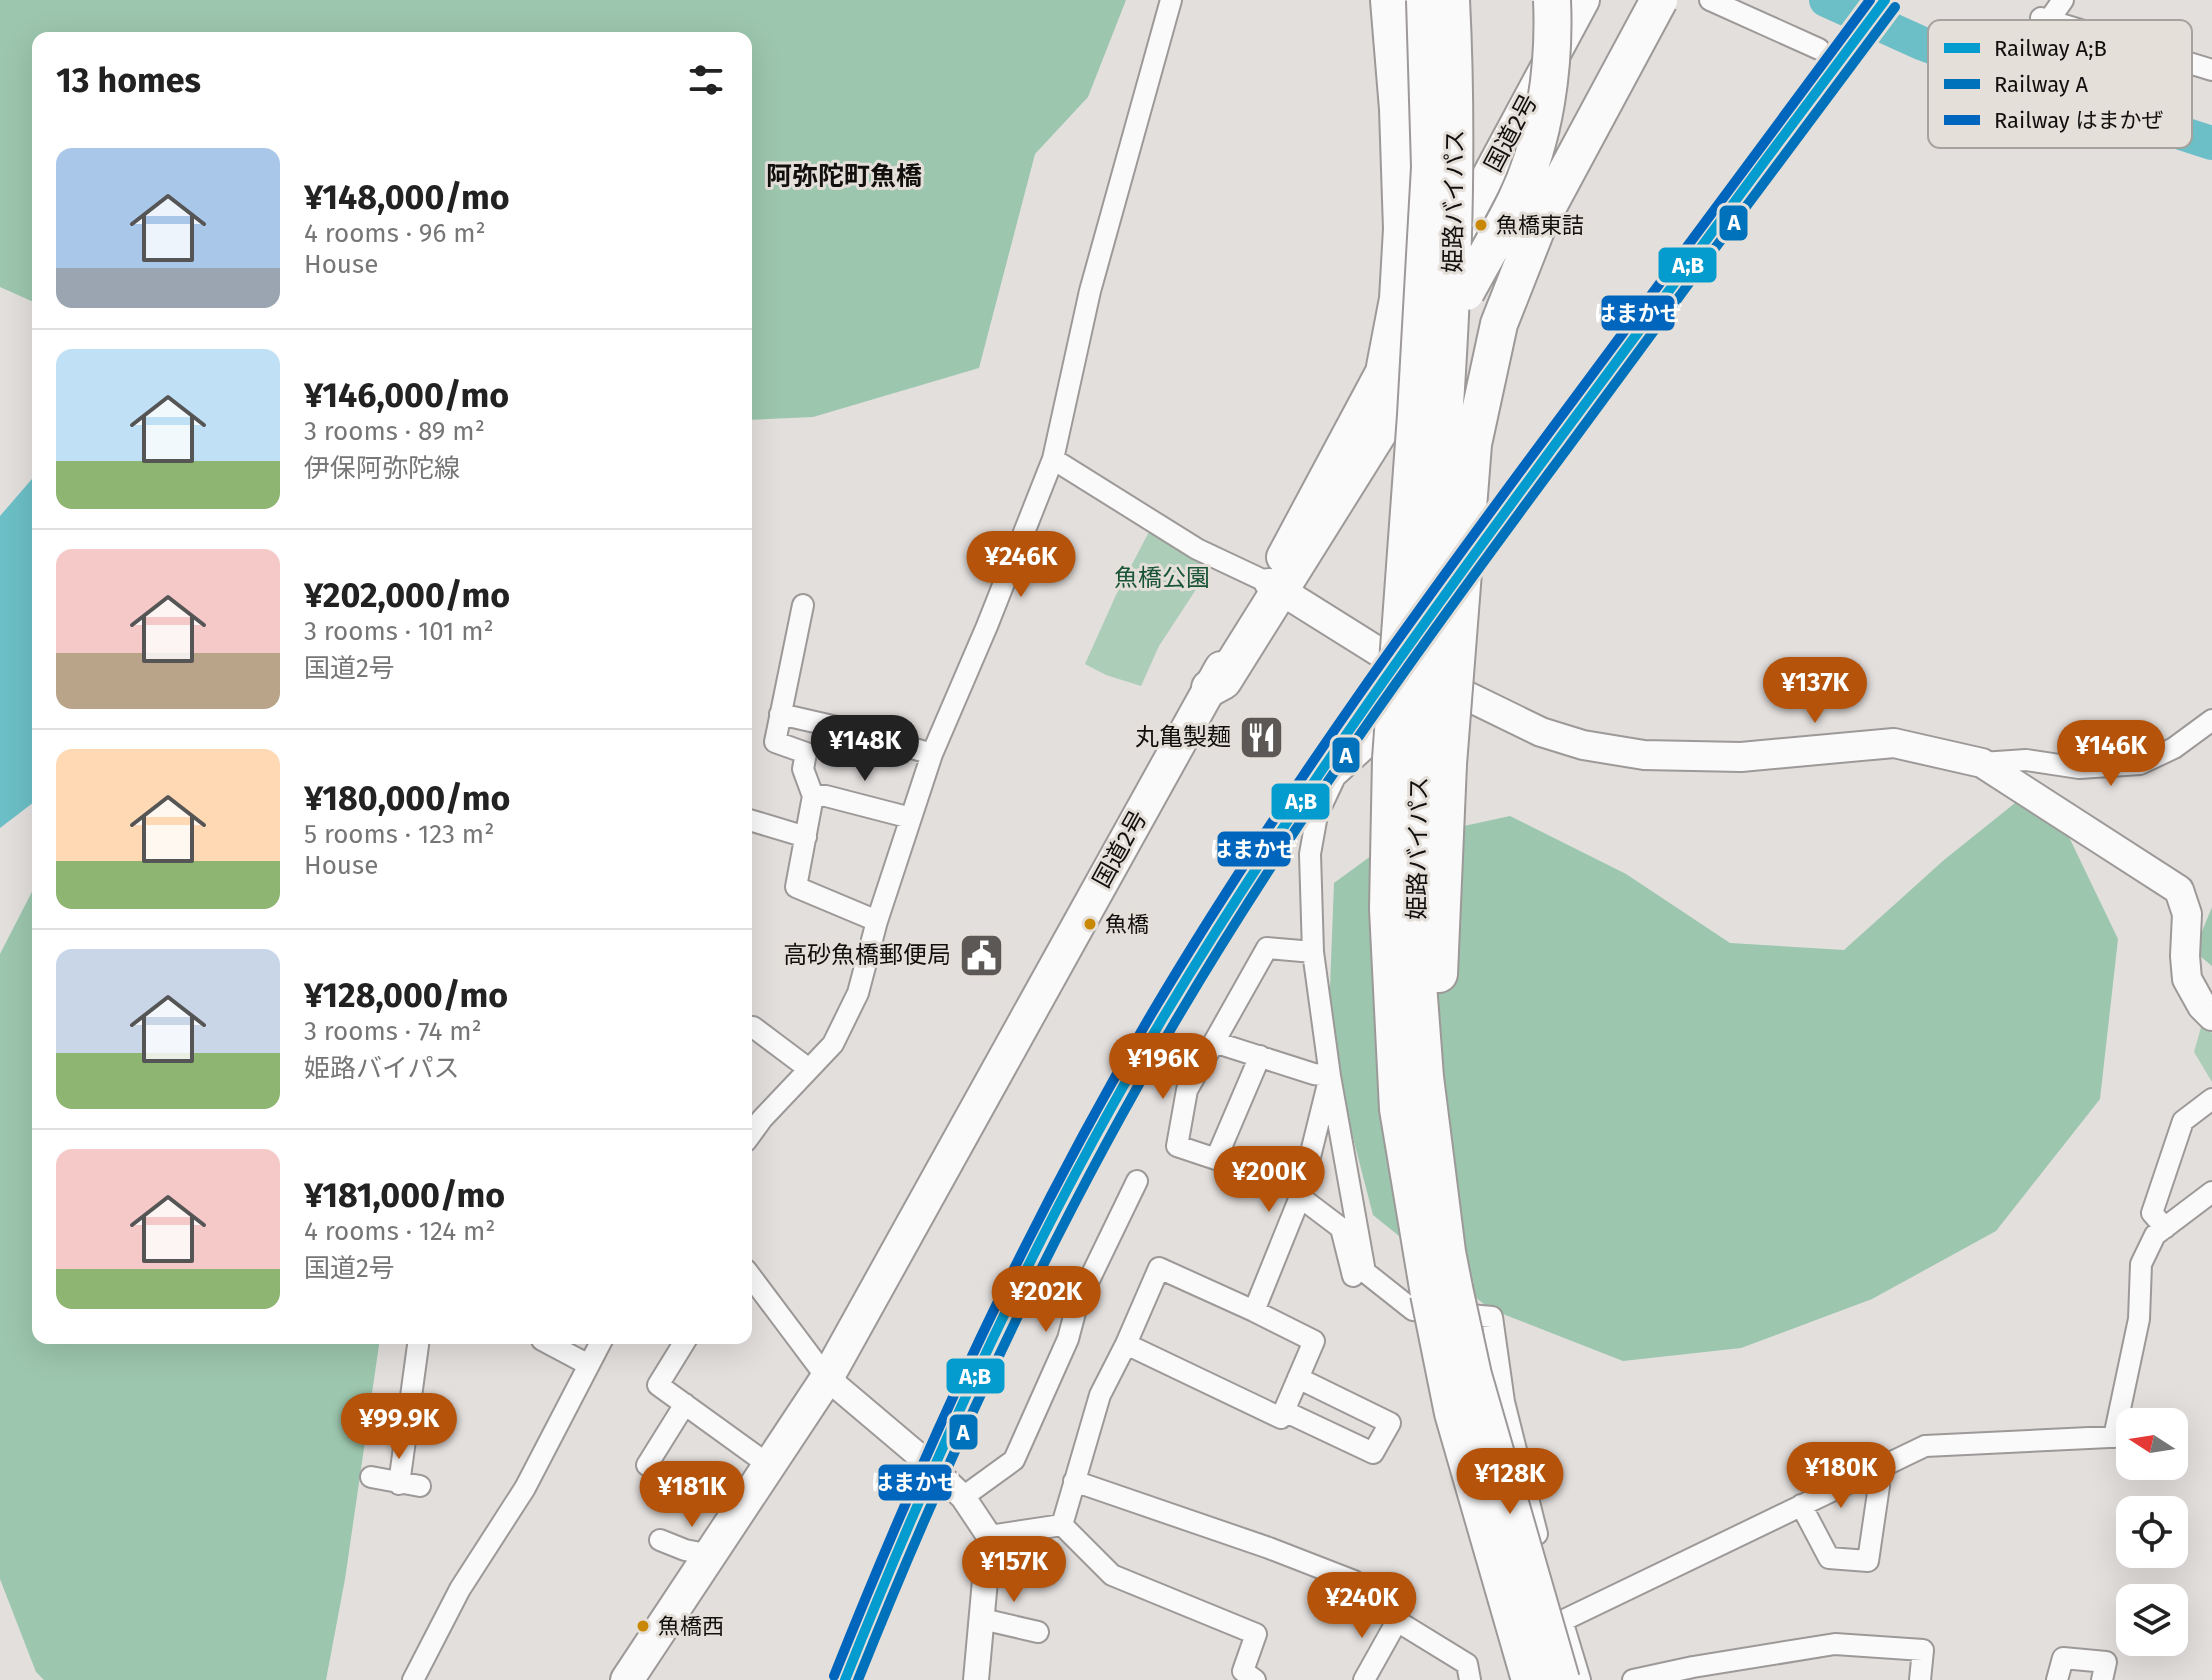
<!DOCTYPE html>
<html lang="en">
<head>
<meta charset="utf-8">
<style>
	:root { --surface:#fff; --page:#f6f6f6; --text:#222; --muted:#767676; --line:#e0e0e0; --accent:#b45309 }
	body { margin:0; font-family:"Fira Sans","Noto Sans JP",sans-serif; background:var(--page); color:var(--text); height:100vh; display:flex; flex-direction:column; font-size:30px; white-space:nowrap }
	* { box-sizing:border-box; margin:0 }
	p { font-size:26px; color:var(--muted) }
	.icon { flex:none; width:44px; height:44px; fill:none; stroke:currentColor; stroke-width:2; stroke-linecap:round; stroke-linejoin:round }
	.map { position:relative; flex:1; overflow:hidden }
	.panel { position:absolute; left:32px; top:32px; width:720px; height:1312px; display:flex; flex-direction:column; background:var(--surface); border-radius:16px; box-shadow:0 8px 32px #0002 }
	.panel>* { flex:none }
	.needle { width:52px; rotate:282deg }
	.tools { position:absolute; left:2116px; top:1408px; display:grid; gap:16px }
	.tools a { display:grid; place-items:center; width:72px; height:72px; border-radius:16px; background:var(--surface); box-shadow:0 8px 32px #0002; font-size:40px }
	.price { position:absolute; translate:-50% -68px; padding:0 18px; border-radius:28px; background:var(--accent); color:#fff; font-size:26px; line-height:52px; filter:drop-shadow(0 2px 4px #0008) }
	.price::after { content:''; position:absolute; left:50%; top:48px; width:24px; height:18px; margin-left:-12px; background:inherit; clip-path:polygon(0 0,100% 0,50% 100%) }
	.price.selected { background:#222; color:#fff }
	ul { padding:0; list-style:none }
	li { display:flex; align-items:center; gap:24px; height:200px; padding:0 24px }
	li+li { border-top:2px solid var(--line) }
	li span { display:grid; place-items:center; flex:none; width:224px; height:160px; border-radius:16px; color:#555 }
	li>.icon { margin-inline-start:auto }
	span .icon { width:96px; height:96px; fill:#fffc; stroke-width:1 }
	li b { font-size:34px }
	h2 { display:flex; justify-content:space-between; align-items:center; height:96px; padding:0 24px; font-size:34px }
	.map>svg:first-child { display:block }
	.green { fill:#accdb7 }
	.forest { fill:#9cc6ad }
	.water { fill:#6cbfc6 }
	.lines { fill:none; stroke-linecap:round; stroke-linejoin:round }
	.river { stroke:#6cbfc6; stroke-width:34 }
	.minor-casing { stroke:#9c9998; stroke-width:24 }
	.tertiary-casing { stroke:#9c9998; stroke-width:28 }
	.secondary-casing { stroke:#9c9998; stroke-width:32 }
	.trunk-casing { stroke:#9c9998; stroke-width:36 }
	.motorway-casing { stroke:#9c9998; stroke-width:40 }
	.minor { stroke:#fbfafa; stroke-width:20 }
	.tertiary { stroke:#fbfafa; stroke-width:24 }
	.secondary { stroke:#fbfafa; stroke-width:28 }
	.trunk { stroke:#fbfafa; stroke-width:32 }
	.motorway { stroke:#fbfafa; stroke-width:36 }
	.motorway-bridge-casing { stroke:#9c9998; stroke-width:40; stroke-linecap:butt }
	.motorway-bridge { stroke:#fbfafa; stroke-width:36 }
	.rail-1-casing { stroke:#e5dfda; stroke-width:16 }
	.rail-2-casing { stroke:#e5dfda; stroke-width:16 }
	.rail-3-casing { stroke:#e5dfda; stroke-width:16 }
	.rail-1 { stroke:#049ccf; stroke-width:10 }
	.rail-2 { stroke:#0072bc; stroke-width:10 }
	.rail-3 { stroke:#0065bd; stroke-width:10 }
	.bus-dot { fill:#c98803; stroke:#e5dfda; stroke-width:3 }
	.labels { text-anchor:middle; stroke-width:6; stroke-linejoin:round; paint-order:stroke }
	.bus-label { font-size:22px; fill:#12100e; stroke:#e5dfda; text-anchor:start }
	.street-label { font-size:24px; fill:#12100e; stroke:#e5dfda }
	.park-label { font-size:24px; fill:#185435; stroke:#e5dfda }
	.poi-label { font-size:24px; fill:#12100e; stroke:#e5dfda; text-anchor:end }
	.neighbourhood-label { font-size:26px; font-weight:bold; fill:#12100e; stroke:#e5dfda }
	.key { fill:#e5dfda; stroke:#a6a19d; stroke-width:2 }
	.key-label { font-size:22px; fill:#12100e }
	.line-badge { stroke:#e5dfda; stroke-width:3 }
	.badge-label { font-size:22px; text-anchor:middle; font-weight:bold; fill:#fff }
</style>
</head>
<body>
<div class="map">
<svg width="2212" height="1680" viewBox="0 0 2212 1680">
	<rect width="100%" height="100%" fill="#e2dfdd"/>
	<path class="green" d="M 1151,528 L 1212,565 L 1159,646 L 1141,686 L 1106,675 L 1085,664 L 1116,595 Z
		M 2202,1024 L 2212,1033 L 2212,1082 L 2194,1052 Z"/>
	<path class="forest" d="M 0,0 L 1126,0 L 1088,97 L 1035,154 L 979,368 L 813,417 L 746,420 L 746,38 L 38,38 L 38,304 L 0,287 Z
		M 2020,799 L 2068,835 L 2118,939 L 2100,1099 L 1996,1231 L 1872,1299 L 1741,1348 L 1623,1361 L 1490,1309 L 1373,1215 L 1328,1041 L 1334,883 L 1390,842 L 1510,816 L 1626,874 L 1730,943 L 1844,950 L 1944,860 Z
		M 38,880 L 38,1338 L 380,1338 L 345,1579 L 326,1680 L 44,1680 L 36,1672 L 0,1579 L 0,954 Z
		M 2212,907 L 2212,966 L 2194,951 Z"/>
	<path class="water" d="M 38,472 L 38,799 L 0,828 L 0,516 Z"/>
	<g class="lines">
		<path class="river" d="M 1826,0 L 1921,43 L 2057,93 L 2212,143"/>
		<defs>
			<path id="minor" d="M 1710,0 L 1819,49
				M 2041,18 L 2212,70
				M 2049,20 L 2063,0
				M 1053,459 L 1197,549 L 1269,583
				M 803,605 L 775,742 L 806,753 L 803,769 L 813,796 L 796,887 L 877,921
				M 780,714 L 854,731 L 932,754
				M 1982,763 L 2026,760 L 2079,768 L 2140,764 L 2174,748 L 2212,720
				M 813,796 L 826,796 L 911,818
				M 746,819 L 806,837
				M 753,1027 L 809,1069
				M 1214,1042 L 1314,1074 L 1330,1076 L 1365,1272 L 1413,1310 L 1492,1317 L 1504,1402 L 1537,1534
				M 1260,1056 L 1216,1159 L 1177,1146 L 1187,1090 L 1267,948 L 1313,952
				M 746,1141 L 762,1119 L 833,1044 L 858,993 L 877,921 L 932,754 L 987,626 L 1053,459 L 1090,291 L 1171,0
				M 1300,1197 L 1341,1228 L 1353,1276
				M 2165,1228 L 2152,1213 L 2183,1121 L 2212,1099
				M 746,1270 L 827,1378
				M 687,1338 L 658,1385 L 770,1466
				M 542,1340 L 589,1365
				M 1126,1344 L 1159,1268 L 1254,1311
				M 1284,1411 L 1373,1453 L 1390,1423 L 1298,1378
				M 2114,1437 L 2139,1319 L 2141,1264 L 2155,1235 L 2212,1192
				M 647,1465 L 685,1404
				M 371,1477 L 420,1486
				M 1074,1481 L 1269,1548 L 1354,1581 L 1397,1621 L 1467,1664 L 1470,1680
				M 399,1484 L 419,1338
				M 963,1497 L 1014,1460 L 1068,1339 L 1077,1305 L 1137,1181
				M 1801,1505 L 1829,1558 L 1868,1561 L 1879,1486 L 1877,1468
				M 1062,1525 L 1112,1575 L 1256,1634 L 1243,1671 L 1255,1680
				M 989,1536 L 1062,1525 L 1100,1395 L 1126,1344 L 1281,1418 L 1314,1341 L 1254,1311 L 1300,1197 L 1330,1076 L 1313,952 L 1310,854 L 1317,815 L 1335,777 L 1383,733 L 1398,728
				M 660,1540 L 685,1550 L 711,1555
				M 982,1619 L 1038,1632
				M 1562,1621 L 1925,1446 L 2130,1436
				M 1564,1627 L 1580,1680
				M 413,1680 L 460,1589 L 525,1488 L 603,1338
				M 1364,1680 L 1397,1621
				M 1633,1680 L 1693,1667 L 1835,1644 L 1923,1650 L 1920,1680
				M 2057,1680 L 2063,1658 L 2106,1662 L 2102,1680"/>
			<path id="tertiary" d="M 827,1378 L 924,1460 L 963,1497 L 989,1536 L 976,1680"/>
			<path id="secondary" d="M 1269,583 L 1387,657 L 1541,732 L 1583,745 L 1644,755 L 1741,757 L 1894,743 L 1982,763 L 2179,890 L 2187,914 L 2185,956 L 2187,979 L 2202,1006 L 2212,1016"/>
			<path id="trunk" d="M 1452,244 L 1583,0
				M 1283,557 L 1397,344
				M 627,1680 L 827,1378 L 1221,668"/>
			<path id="motorway" d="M 1385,367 L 1398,299 L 1402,229 L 1398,109 L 1389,0
				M 1210,688 L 1223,681 L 1425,358
				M 1391,759 L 1388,909 L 1398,1109 L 1429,1294
				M 1419,759 L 1414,882 L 1418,984 L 1425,1077 L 1447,1252 L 1454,1288
				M 1439,974 L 1448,764"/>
		</defs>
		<use href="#minor" class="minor-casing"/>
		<use href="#tertiary" class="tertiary-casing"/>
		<use href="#secondary" class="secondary-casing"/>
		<use href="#trunk" class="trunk-casing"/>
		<use href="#motorway" class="motorway-casing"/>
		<use href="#minor" class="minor"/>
		<use href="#tertiary" class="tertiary"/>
		<use href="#secondary" class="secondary"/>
		<use href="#trunk" class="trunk"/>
		<use href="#motorway" class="motorway"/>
		<defs>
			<path id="motorway-bridge" d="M 1466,292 C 1482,262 1501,231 1516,200 C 1545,140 1555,66 1552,0
				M 1391,759 L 1416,415 L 1430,167 L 1425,0
				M 1419,759 C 1437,506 1464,254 1451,0
				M 1448,764 L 1473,444 L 1499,324 L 1538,225 L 1659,0
				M 1454,1288 L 1473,1375 L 1561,1680
				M 1429,1294 L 1453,1413 L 1530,1680"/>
		</defs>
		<use href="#motorway-bridge" class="motorway-bridge-casing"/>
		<use href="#motorway-bridge" class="motorway-bridge"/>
		<defs>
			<path id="rail-1" d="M 845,1680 C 936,1452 1038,1227 1164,1016 C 1294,799 1443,595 1594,392 C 1691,261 1787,130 1885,0"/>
			<path id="rail-2" d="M 858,1680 C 948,1455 1049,1236 1172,1027 C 1291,824 1429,634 1569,446 C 1677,299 1785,153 1895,7"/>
			<path id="rail-3" d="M 834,1676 C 925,1448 1027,1225 1152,1013 C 1279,799 1425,599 1574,399 C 1672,266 1771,133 1870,0"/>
		</defs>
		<use href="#rail-1" class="rail-1-casing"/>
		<use href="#rail-2" class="rail-2-casing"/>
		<use href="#rail-3" class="rail-3-casing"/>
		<use href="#rail-1" class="rail-1"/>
		<use href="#rail-2" class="rail-2"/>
		<use href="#rail-3" class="rail-3"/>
	</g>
	<defs>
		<symbol id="restaurant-square" viewBox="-11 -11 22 22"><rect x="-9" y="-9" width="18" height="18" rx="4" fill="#5b5856" stroke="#e5dfda"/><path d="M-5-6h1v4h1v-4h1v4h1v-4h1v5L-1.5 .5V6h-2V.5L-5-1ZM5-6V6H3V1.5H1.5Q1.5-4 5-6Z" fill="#fff"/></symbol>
		<symbol id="civic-square" viewBox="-11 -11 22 22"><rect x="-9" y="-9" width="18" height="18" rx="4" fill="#5b5856" stroke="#e5dfda"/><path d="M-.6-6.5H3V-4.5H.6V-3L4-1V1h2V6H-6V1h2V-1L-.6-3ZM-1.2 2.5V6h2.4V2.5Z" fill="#fff"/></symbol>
	</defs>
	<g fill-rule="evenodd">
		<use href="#restaurant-square" x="1236" y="712" width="51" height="51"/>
		<use href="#civic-square" x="956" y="930" width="51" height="51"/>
	</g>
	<g class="bus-dot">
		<circle cx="1481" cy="225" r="7"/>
		<circle cx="1090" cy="924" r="7"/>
		<circle cx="643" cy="1626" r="7"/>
	</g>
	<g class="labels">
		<g class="bus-label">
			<text x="1496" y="233">魚橋東詰</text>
			<text x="1105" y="932">魚橋</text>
			<text x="658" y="1634">魚橋西</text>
		</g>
		<g class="street-label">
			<text transform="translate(1511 133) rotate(-62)" y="8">国道2号</text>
			<text transform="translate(1454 201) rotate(-89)" y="8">姫路バイパス</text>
			<text transform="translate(1418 848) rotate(-89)" y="8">姫路バイパス</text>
			<text transform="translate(1120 849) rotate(-61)" y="8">国道2号</text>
		</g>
		<g class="park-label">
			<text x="1162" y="586">魚橋公園</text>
		</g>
		<g class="poi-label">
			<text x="1231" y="745">丸亀製麺</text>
			<text x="951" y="963">高砂魚橋郵便局</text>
		</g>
		<g class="neighbourhood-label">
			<text x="844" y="185">阿弥陀町魚橋</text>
		</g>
	</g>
	<rect x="1928" y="20" width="264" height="128" rx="12" class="key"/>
	<rect x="1944" y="43" width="36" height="10" fill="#049ccf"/>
	<rect x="1944" y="79" width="36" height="10" fill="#0072bc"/>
	<rect x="1944" y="115" width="36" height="10" fill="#0065bd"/>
	<g class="key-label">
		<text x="1994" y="56">Railway A;B</text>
		<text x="1994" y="92">Railway A</text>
		<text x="1994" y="128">Railway はまかぜ</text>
	</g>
	<g class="line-badge">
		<rect x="1718" y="204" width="31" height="38" rx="8" fill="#0072bc"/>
		<rect x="1657" y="246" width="61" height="38" rx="8" fill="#049ccf"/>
		<rect x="1600" y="294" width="76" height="38" rx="8" fill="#0065bd"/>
		<rect x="1331" y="736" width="30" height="38" rx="8" fill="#0072bc"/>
		<rect x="1270" y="782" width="61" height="39" rx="8" fill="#049ccf"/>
		<rect x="1216" y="830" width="76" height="38" rx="8" fill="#0065bd"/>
		<rect x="945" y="1357" width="61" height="38" rx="8" fill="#049ccf"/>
		<rect x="948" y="1413" width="31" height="38" rx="8" fill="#0072bc"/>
		<rect x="877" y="1463" width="76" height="39" rx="8" fill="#0065bd"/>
	</g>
	<g class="badge-label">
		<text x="1734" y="230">A</text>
		<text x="1688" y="273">A;B</text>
		<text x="1638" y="321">はまかぜ</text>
		<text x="1346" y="763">A</text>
		<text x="1301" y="809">A;B</text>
		<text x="1254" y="857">はまかぜ</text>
		<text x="975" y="1384">A;B</text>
		<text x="963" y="1440">A</text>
		<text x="915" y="1490">はまかぜ</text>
	</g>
</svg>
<div class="tools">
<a><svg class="needle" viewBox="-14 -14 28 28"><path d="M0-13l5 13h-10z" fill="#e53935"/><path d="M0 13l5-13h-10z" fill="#767676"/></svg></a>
<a><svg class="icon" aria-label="locate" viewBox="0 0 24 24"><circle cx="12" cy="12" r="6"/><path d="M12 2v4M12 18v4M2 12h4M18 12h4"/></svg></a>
<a><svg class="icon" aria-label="layers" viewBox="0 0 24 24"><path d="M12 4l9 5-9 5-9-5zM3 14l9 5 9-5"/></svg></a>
</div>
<b class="price" style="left:1021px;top:599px">¥246K</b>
<b class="price" style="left:1815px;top:725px">¥137K</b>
<b class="price selected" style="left:865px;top:783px">¥148K</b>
<b class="price" style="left:2111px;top:788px">¥146K</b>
<b class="price" style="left:1163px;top:1101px">¥196K</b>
<b class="price" style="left:1269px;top:1214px">¥200K</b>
<b class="price" style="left:1046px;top:1334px">¥202K</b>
<b class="price" style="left:399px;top:1461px">¥99.9K</b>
<b class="price" style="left:1841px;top:1510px">¥180K</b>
<b class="price" style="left:1510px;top:1516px">¥128K</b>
<b class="price" style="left:692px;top:1529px">¥181K</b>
<b class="price" style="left:1014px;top:1604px">¥157K</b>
<b class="price" style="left:1362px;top:1640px">¥240K</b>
<section class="panel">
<h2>13 homes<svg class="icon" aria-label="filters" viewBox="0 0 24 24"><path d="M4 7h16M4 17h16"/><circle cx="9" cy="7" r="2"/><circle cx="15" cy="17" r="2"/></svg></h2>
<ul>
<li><span style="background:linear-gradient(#a9c7e8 75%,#9aa5b1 0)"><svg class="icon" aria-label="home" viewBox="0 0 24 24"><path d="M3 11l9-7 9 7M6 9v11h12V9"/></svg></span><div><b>¥148,000/mo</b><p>4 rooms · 96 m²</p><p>House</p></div></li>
<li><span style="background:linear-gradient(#bfe0f5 70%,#8fb573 0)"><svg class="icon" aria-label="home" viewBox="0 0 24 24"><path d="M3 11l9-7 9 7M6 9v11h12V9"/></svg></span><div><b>¥146,000/mo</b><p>3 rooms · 89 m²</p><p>伊保阿弥陀線</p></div></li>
<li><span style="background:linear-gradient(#f6c9c9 65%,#b9a48a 0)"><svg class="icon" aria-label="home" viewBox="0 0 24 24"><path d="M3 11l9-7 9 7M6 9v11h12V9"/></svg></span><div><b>¥202,000/mo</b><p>3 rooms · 101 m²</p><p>国道2号</p></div></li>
<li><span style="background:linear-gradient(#ffd9b3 70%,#8fb573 0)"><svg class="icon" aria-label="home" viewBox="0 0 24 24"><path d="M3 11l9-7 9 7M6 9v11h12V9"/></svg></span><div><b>¥180,000/mo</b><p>5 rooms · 123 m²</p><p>House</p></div></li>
<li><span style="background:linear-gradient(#c9d6e8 65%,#8fb573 0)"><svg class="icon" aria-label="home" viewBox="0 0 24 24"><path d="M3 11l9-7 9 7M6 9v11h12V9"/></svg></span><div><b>¥128,000/mo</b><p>3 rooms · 74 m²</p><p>姫路バイパス</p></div></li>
<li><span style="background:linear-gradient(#f6c9c9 75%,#8fb573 0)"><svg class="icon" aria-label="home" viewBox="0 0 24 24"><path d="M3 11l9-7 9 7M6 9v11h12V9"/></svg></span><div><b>¥181,000/mo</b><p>4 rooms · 124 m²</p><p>国道2号</p></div></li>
</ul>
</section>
</div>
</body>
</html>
